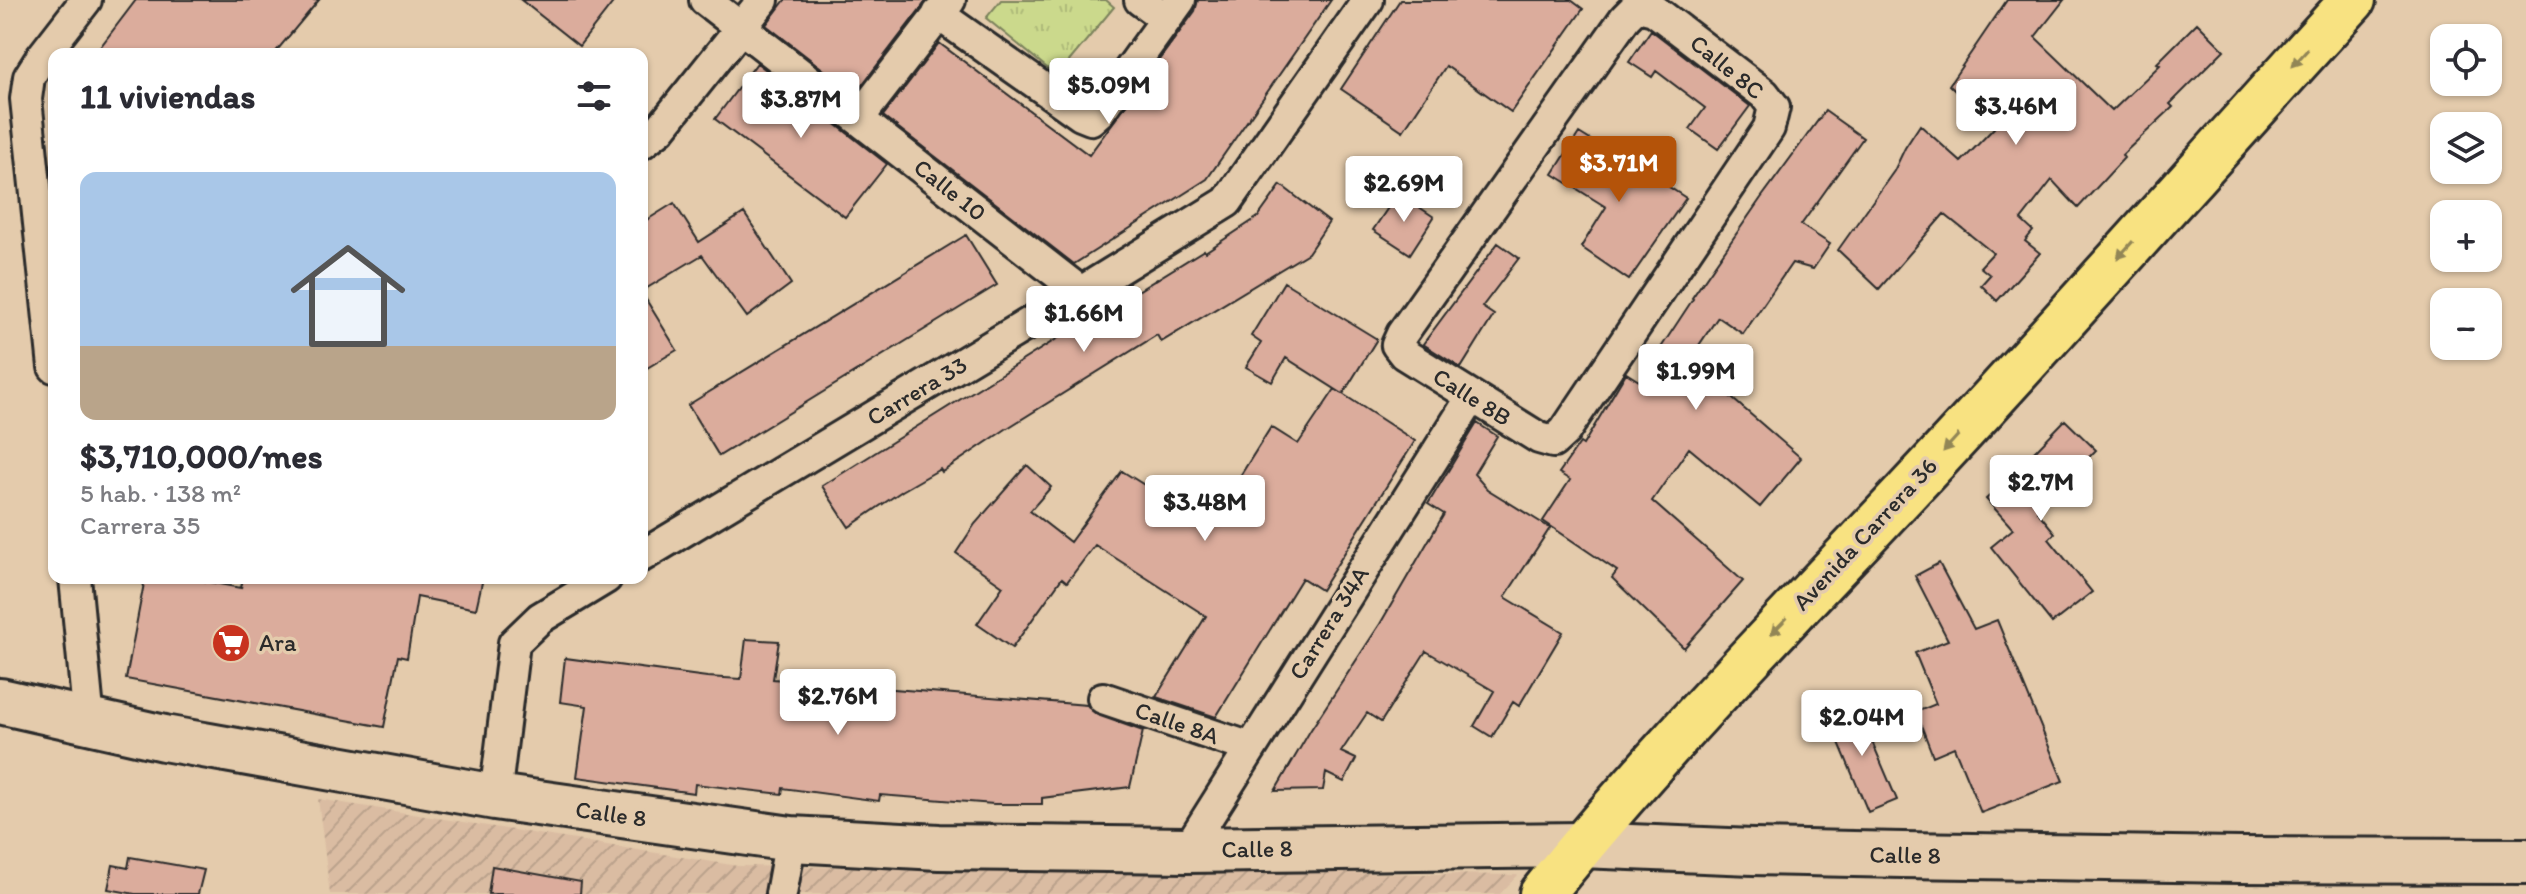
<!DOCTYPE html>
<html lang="es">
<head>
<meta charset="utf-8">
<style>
	:root { --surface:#fff; --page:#f7f7f7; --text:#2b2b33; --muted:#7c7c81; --line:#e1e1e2; --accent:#b45309 }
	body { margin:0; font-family:Itim,sans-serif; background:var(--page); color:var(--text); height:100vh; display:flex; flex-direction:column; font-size:30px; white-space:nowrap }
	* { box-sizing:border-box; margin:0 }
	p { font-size:26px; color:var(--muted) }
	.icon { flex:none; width:44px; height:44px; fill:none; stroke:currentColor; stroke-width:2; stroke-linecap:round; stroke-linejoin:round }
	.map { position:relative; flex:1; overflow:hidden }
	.sheet { position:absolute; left:48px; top:48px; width:600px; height:536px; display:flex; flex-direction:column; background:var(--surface); border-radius:16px; box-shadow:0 2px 6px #0004 }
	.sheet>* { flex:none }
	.fabs { position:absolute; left:2430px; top:24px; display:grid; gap:16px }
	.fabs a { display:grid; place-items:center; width:72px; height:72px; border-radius:16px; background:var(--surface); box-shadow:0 2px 6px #0004; font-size:40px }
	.price { position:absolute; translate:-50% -68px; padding:0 18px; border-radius:8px; background:#fff; color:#222; font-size:26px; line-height:52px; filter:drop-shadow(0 2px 4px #0008) }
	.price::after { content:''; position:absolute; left:50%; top:48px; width:24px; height:18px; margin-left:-12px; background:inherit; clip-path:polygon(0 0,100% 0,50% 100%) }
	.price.current { background:var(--accent); color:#fff }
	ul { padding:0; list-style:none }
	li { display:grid; align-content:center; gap:16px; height:424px; padding:0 32px }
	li+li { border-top:2px solid var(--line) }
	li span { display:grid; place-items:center; height:248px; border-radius:16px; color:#555 }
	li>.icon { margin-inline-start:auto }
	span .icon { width:144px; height:144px; fill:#fffc; stroke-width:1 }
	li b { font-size:34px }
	h2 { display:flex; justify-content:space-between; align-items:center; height:96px; padding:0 32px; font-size:34px }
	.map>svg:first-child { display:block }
	.industrial { fill:url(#industrial-furrows) }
	.grass { fill:url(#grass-tufts); stroke:#7b825c; stroke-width:2 }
	.building { fill:#dbac9c; stroke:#2b2b2b; stroke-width:2 }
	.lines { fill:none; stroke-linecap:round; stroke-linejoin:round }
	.minor-casing { stroke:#2b2b2b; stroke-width:36 }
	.secondary-casing { stroke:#2b2b2b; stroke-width:50 }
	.primary-casing { stroke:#2b2b2b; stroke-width:50 }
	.minor { stroke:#e4cbac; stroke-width:30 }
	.secondary { stroke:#e4cbac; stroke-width:44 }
	.primary { stroke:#f8e281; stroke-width:44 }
	.oneway { fill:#928656 }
	.labels { text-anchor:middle; stroke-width:7; stroke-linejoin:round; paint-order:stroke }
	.street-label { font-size:24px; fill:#2b2b2b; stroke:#e4cbac }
	.poi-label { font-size:24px; fill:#2b2b2b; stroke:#e4cbac; text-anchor:start }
</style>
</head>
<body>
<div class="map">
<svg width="2526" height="894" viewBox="0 0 2526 894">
	<defs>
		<pattern id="industrial-furrows" width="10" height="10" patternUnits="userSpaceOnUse" patternTransform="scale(2)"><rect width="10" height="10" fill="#dabca2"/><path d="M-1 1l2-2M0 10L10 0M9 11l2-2" fill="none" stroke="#bba28c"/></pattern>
		<pattern id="grass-tufts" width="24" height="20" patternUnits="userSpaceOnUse" patternTransform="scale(2)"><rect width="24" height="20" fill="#cbd98c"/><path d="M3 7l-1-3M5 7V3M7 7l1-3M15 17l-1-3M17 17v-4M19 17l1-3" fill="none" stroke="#aeba79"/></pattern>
	</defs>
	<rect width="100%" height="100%" fill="#e4cbac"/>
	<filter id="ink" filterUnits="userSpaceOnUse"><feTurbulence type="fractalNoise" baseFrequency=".0125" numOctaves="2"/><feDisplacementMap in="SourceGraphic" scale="16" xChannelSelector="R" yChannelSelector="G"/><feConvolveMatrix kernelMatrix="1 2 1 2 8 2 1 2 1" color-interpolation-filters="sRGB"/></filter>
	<g filter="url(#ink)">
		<path class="industrial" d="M 318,799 L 738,866 L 1518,875 L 1500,894 L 330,894 Z"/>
		<path class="grass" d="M 1001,0 L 1106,0 L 1114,7 L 1057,76 L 986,18 Z"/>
		<path class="building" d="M 136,0 L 319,0 L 274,54 L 95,54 Z
			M 521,0 L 615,0 L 579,46 Z
			M 785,0 L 927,0 L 855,94 L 766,25 Z
			M 1198,0 L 1331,0 L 1207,179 L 1074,264 L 883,116 L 939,43 L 1089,155 L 1195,11 Z
			M 1400,0 L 1571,0 L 1583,9 L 1511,112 L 1446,66 L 1403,131 L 1341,89 Z
			M 2007,0 L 2064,0 L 2035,37 L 2112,111 L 2160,65 L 2157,63 L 2197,23 L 2224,50 L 2170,104 L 2173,107 L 2122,155 L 2124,158 L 2078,208 L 2052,180 L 2021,220 L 2033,231 L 2025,241 L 2040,253 L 1997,301 L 1981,285 L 1990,275 L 1980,267 L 1993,253 L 1944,214 L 1879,289 L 1838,250 L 1894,171 L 1905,148 L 1920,125 L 1961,162 L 1994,128 L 1949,85 Z
			M 1651,30 L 1750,106 L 1718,149 L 1690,129 L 1705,108 L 1656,71 L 1652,77 L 1629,62 Z
			M 757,63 L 887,164 L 845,217 L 715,119 Z
			M 1825,111 L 1863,138 L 1801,225 L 1830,244 L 1813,269 L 1792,263 L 1743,334 L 1718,317 L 1685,366 L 1726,393 L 1801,458 L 1760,507 L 1689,448 L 1652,501 L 1743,581 L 1684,648 L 1612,578 L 1617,571 L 1543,521 L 1570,480 L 1559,473 L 1580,443 L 1583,445 L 1626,373 L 1639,381 L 1693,299 L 1692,298 L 1761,198 Z
			M 1579,133 L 1634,167 L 1635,165 L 1686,198 L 1629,280 L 1581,247 L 1606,207 L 1553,174 Z
			M 1281,185 L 1329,222 L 1308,253 L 1161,342 L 1157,335 L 1006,429 L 942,472 L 940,469 L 902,491 L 849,527 L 822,486 L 1111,305 L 1112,307 L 1204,250 L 1205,252 L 1258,217 Z
			M 1398,193 L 1434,217 L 1410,254 L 1373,230 Z
			M 674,203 L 699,242 L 744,213 L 791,284 L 747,317 L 702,255 L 642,291 L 642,223 Z
			M 966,235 L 997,285 L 719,456 L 688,405 Z
			M 1498,243 L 1519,258 L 1482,307 L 1494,315 L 1461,368 L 1423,344 Z
			M 1284,282 L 1377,339 L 1343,394 L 1286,358 L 1272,382 L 1246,367 L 1261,343 L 1251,336 Z
			M 642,293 L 677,350 L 642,371 Z
			M 1335,389 L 1415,441 L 1321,590 L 1302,578 L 1216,717 L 1156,697 L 1206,616 L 1095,545 L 1067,582 L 1062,578 L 1012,648 L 977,624 L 1003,586 L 956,553 L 975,524 L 1027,465 L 1051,487 L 1030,511 L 1070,542 L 1122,471 L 1202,521 L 1207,515 L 1213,519 L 1271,427 L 1298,444 Z
			M 2065,420 L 2096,450 L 2037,511 L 2055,533 L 2049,539 L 2092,592 L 2052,623 L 1991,547 L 2013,529 L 1986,499 L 2035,455 L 2034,452 Z
			M 1477,423 L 1497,436 L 1474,474 L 1487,489 L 1550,528 L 1505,597 L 1563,632 L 1519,706 L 1513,702 L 1492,737 L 1474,726 L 1494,691 L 1426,651 L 1381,722 L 1367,713 L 1341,752 L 1356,759 L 1344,782 L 1326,773 L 1323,790 L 1275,791 L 1310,731 L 1380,624 L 1444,514 L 1428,504 Z
			M 1939,563 L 1974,629 L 1997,620 L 2063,781 L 1981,813 L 1954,747 L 1933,756 L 1916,712 L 1936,704 L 1915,653 L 1948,640 L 1915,576 Z
			M 145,578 L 188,578 L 241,588 L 243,578 L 483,578 L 476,609 L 417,597 L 407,658 L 398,656 L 384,727 L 126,679 Z
			M 746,639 L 779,641 L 773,679 L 1087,705 L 1097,715 L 1143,731 L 1130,787 L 1042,798 L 1042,804 L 994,804 L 880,795 L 879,801 L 783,788 L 782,794 L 695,784 L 694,793 L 577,777 L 587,706 L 560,702 L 565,658 L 707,677 L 741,679 Z
			M 1856,704 L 1897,800 L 1868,812 L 1828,716 Z
			M 130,857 L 204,870 L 198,894 L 135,894 L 108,889 L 113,865 L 128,868 Z
			M 492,866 L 581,882 L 580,894 L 488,894 Z"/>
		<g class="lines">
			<defs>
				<path id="minor" d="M 705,0 L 1081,292
					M 1140,0 L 1166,19
					M 1637,6 L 1654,10 L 1764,94 L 1774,107 L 1769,128 L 1565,431 L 1553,442 L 1539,438 L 1404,354 L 1397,345 L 1402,334 L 1625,18 Z
					M 938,14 L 1081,115 L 1091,119 L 1100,111 L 1180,0
					M 858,119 L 950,0
					M 642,143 L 660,129 L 763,0
					M 54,367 L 26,99 L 29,77 L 41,58 L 86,0
					M 642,556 L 1081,292 L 1227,202 L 1368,0
					M 75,578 L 89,722
					M 1103,698 L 1251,748
					M 495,797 L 514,643 L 540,618 L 606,578
					M 1187,850 L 1472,397
					M 781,894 L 791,839"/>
				<path id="secondary" d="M 0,701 L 164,738 L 495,797 L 791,839 L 939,847 L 1187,850 L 1581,845 L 1753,852 L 1902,855 L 2239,860 L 2526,861"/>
				<path id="primary" d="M 1542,894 C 1656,752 1784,623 1908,490 C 2059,329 2204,163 2353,0"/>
			</defs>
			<use href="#minor" class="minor-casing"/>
			<use href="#secondary" class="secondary-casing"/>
			<use href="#primary" class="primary-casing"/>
			<use href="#minor" class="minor"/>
			<use href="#secondary" class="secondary"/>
			<use href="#primary" class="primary"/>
		</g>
		<defs><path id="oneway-solid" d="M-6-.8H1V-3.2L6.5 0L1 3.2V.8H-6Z" transform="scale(2)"/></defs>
		<g class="oneway">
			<use href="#oneway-solid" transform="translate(2300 58) rotate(132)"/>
			<use href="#oneway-solid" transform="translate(2125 250) rotate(132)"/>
			<use href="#oneway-solid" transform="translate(1951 443) rotate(132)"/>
			<use href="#oneway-solid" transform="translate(1779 626) rotate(134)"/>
		</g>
	</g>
	<defs>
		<symbol id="supermarket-disc" viewBox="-11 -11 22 22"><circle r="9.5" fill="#c8321e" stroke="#e4cbac"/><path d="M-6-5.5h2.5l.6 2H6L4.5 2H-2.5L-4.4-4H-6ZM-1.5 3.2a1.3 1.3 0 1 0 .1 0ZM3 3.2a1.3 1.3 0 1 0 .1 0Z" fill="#fff"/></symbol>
	</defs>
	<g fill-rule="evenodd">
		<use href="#supermarket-disc" x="209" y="621" width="44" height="44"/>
	</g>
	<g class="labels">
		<g class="street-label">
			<text transform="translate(1727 67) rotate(39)" y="8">Calle 8C</text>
			<text transform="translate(950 190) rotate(38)" y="8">Calle 10</text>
			<text transform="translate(917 391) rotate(-31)" y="8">Carrera 33</text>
			<text transform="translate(1472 397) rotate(32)" y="8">Calle 8B</text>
			<text transform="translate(1865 534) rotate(-47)" y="8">Avenida Carrera 36</text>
			<text transform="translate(1329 623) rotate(-58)" y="8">Carrera 34A</text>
			<text transform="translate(1177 723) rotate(19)" y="8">Calle 8A</text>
			<text transform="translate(611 814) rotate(8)" y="8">Calle 8</text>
			<text transform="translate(1257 849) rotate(-1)" y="8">Calle 8</text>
			<text transform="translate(1905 855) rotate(1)" y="8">Calle 8</text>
		</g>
		<g class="poi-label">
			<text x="259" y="651">Ara</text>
		</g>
	</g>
</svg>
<div class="fabs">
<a><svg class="icon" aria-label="locate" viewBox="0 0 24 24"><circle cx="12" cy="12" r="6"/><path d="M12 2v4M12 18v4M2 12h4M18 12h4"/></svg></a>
<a><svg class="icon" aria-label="layers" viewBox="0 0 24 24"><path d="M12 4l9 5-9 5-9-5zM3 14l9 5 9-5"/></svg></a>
<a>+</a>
<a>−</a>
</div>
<b class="price" style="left:1109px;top:126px">$5.09M</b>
<b class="price" style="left:801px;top:140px">$3.87M</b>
<b class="price" style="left:2016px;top:147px">$3.46M</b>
<b class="price current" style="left:1619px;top:204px">$3.71M</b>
<b class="price" style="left:1404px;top:224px">$2.69M</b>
<b class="price" style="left:1084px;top:354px">$1.66M</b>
<b class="price" style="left:1696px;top:412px">$1.99M</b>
<b class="price" style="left:2041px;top:523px">$2.7M</b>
<b class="price" style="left:1205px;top:543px">$3.48M</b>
<b class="price" style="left:838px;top:737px">$2.76M</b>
<b class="price" style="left:1862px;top:758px">$2.04M</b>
<section class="sheet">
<h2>11 viviendas<svg class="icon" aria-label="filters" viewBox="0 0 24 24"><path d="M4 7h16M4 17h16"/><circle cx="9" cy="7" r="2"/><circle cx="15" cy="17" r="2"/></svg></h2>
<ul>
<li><span style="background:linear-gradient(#a9c7e8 70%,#b9a48a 0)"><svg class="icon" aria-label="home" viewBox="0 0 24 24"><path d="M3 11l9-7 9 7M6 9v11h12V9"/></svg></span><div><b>$3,710,000/mes</b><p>5 hab. · 138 m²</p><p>Carrera 35</p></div></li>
</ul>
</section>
</div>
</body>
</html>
